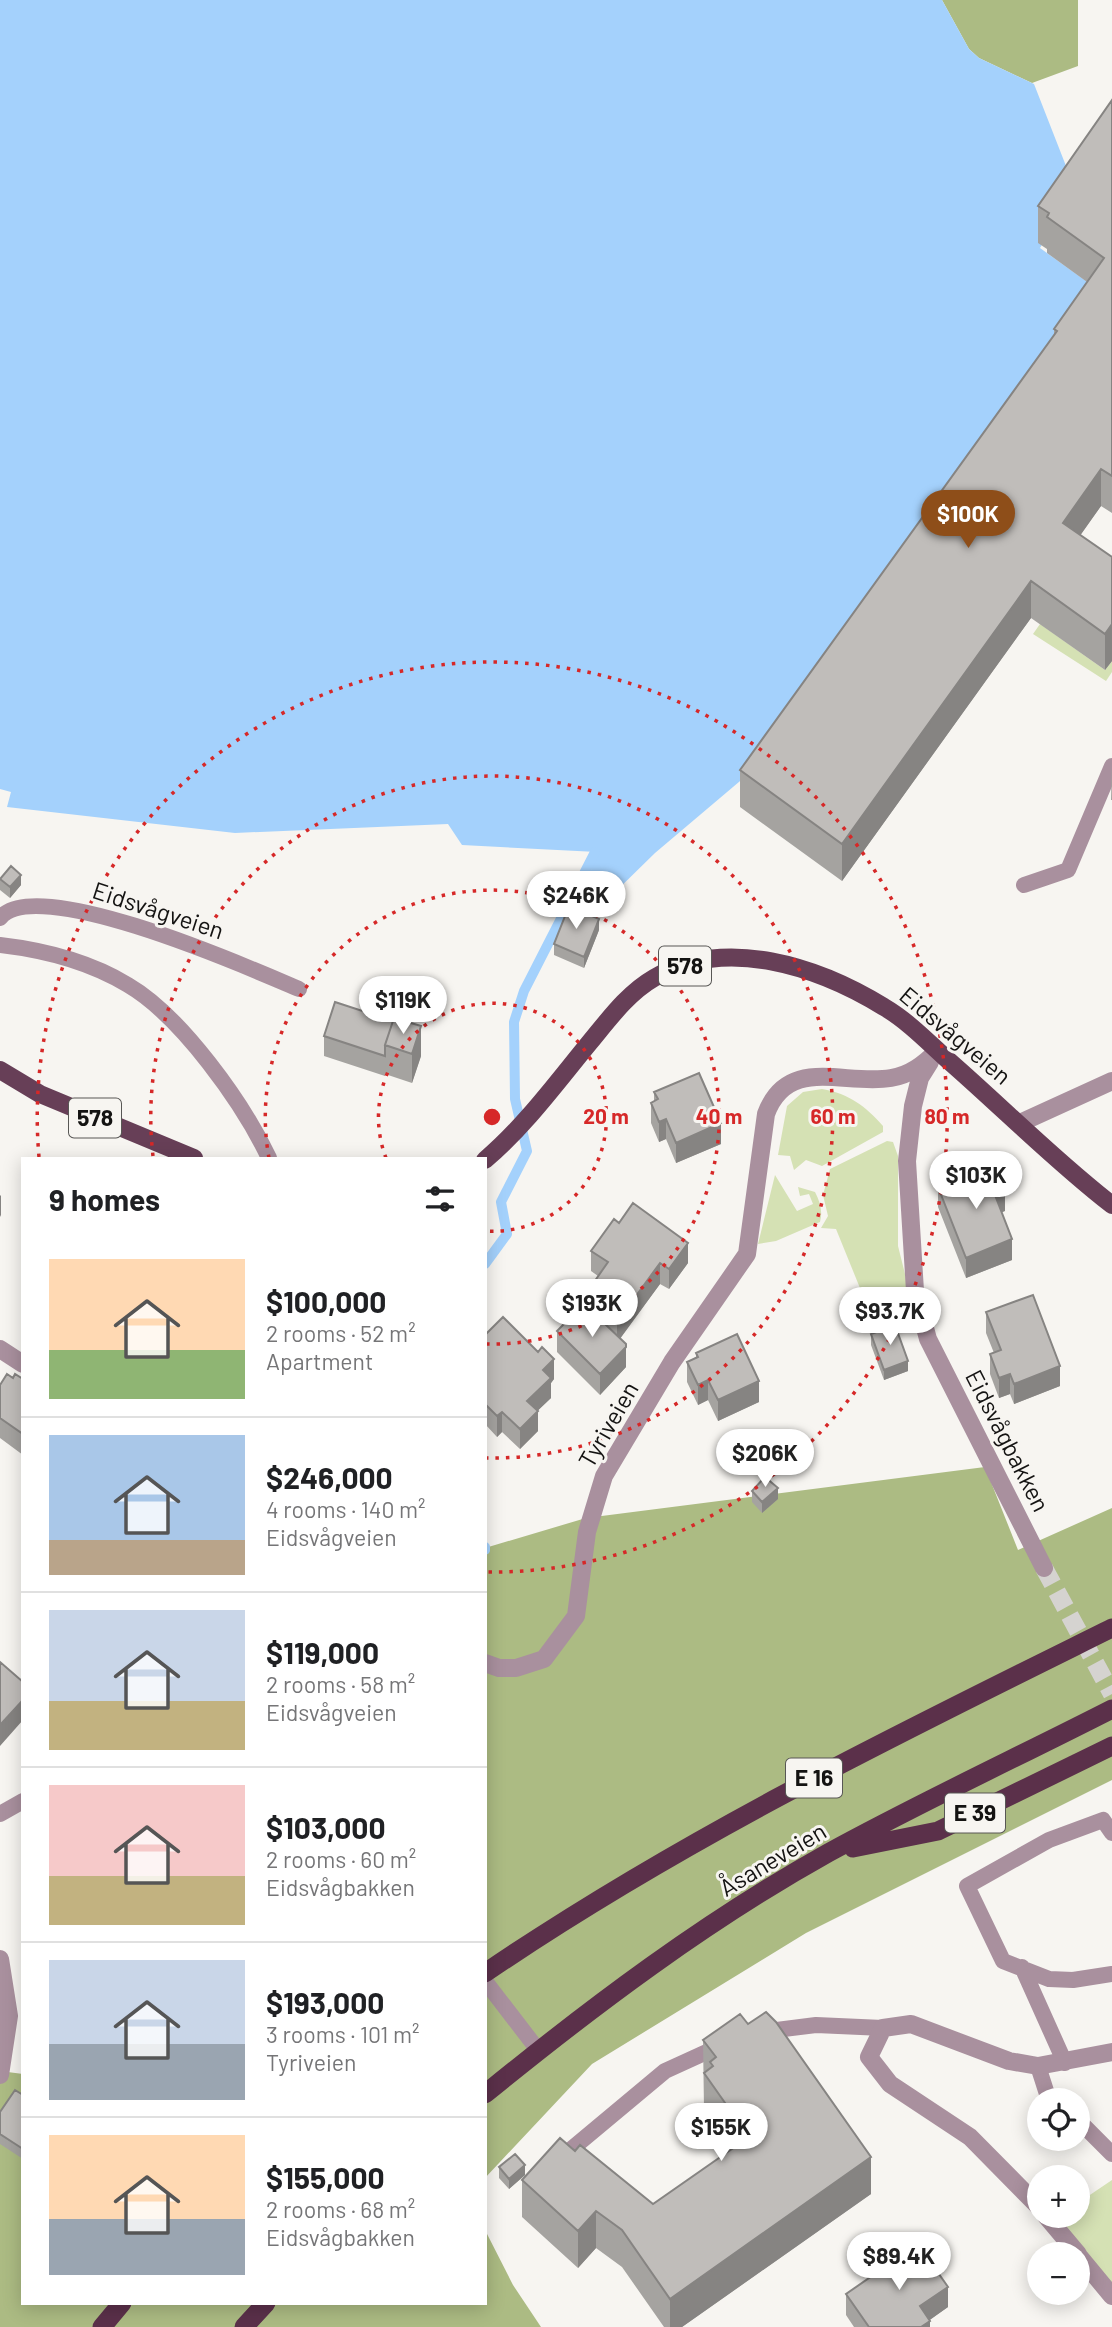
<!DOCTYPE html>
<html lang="en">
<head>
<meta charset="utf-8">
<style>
	:root { --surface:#fff; --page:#f2f2f2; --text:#202124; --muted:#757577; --line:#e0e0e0; --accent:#8e4e19 }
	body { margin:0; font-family:Barlow,sans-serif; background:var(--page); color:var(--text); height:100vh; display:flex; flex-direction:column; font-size:26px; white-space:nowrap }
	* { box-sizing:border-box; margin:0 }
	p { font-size:23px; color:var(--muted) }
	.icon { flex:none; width:38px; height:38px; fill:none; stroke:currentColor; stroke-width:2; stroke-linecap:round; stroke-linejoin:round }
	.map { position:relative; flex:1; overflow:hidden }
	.sheet { position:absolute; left:21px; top:1157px; width:466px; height:1148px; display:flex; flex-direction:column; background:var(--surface); border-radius:0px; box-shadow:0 4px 18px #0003 }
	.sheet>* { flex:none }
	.buttons { position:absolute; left:1027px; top:2088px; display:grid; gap:14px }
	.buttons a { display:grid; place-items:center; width:63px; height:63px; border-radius:50%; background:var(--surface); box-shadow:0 4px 18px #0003; font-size:35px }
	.price { position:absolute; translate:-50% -60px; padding:0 16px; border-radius:24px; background:#fff; color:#222; font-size:23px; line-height:46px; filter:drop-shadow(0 2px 4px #0008) }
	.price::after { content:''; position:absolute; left:50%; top:42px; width:21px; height:16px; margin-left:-10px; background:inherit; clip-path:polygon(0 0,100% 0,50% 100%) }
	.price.on { background:var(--accent); color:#fff }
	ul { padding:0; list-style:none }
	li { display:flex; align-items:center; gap:21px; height:175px; padding:0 28px }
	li+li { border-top:2px solid var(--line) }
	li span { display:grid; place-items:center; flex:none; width:196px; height:140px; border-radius:0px; color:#555 }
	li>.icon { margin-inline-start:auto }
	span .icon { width:84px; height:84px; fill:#fffc; stroke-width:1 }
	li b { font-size:30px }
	h2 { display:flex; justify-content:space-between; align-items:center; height:84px; padding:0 28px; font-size:30px }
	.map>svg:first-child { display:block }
	.green { fill:#d5e1b4 }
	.forest { fill:#acbb83 }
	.water { fill:#a4d1fc }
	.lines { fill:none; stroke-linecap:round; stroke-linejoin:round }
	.stream { stroke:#a4d1fc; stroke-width:10 }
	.minor-tunnel { stroke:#d5d3d0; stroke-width:18; stroke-dasharray:18 9; stroke-linecap:butt }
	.service { stroke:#a9909e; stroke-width:16 }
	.minor { stroke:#a9909e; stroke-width:18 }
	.primary { stroke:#673f57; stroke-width:18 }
	.trunk { stroke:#5b304a; stroke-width:19 }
	.wall { fill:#a5a3a0 }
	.shaded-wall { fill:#868482 }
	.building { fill:#c0bdba; stroke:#868482; stroke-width:2 }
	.ring { fill:none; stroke:#d62828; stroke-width:3.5; stroke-dasharray:3.5 7 }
	.labels { text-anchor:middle; stroke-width:6; stroke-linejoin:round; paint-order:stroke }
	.shield { fill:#f7f5f1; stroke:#585755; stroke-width:2 }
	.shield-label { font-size:23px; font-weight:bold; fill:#141312 }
	.street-label { font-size:24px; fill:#141312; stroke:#f7f5f1 }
	.centre { fill:#d62828; stroke:#f7f5f1; stroke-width:3.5 }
	.ring-label { font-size:21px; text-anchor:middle; font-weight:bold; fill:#d62828; stroke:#f7f5f1; stroke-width:6; stroke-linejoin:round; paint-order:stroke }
</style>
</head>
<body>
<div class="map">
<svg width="1112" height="2327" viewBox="0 0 1112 2327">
	<rect width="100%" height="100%" fill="#f7f5f1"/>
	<path class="green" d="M 1040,624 L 1105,670 L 1112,661 L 1112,672 L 1106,681 L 1033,634 Z
		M 822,1089 C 850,1094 865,1106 883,1126 L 883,1132 L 822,1166 L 806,1160 L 794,1170 L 790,1156 L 778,1155 L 787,1106 L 803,1092 Z
		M 887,1141 L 893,1142 L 898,1156 L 898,1246 L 912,1302 L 910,1314 L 882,1324 L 862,1293 L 836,1229 L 821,1228 L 828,1216 L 823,1195 L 830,1169 Z
		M 775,1175 L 797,1211 L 813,1204 L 809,1194 L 800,1196 L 798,1187 L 815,1192 C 820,1202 823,1211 820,1222 L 776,1241 L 758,1244 Z
		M 1112,2180 L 1112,2292 L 1045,2226 L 1061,2216 L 1078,2216 L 1078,2203 Z"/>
	<path class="forest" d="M 942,0 L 1078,0 L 1078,66 L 1032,83 L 979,58 L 969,49 Z
		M 985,1467 L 1018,1550 L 1112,1508 L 1112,1780 L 806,1933 L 592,2064 L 485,2178 L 485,1548 L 586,1518 Z
		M 0,2071 L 23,2074 L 23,2303 L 485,2303 L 485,2230 L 513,2285 L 541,2327 L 0,2327 Z"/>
	<path class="water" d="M 0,0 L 942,0 L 969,49 L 979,58 L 1034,84 L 1075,189 L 1040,248 L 1104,294 L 785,743 L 655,853 L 607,900 L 578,909 L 597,852 L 462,845 L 448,824 L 235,833 L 7,807 L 11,792 L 0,789 Z"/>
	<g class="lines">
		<path class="stream" d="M 485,1264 L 507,1234 L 501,1202 L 527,1151 L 515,1099 L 514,1022 L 524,991 L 595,852
			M 485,1547 L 485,1550"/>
		<path class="minor-tunnel" d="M 1044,1568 L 1112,1694"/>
		<path class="service" d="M 1024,885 L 1068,870 L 1112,766
			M 0,918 C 36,873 252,969 299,989
			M 0,945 C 43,950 90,962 128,985 C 181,1016 243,1103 269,1158
			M 0,1814 L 23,1801
			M 1112,1833 L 1103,1820 L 1049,1840 L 967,1886 L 1003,1961 L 1049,1979 L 1073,1980 L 1112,1974
			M 1022,1967 L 1065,2063
			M 485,1981 L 538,2050
			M 760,2032 L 816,2025 L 883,2028
			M 1038,2066 L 1047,2094 L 1054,2100
			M 1078,2120 L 1112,2154
			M 556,2162 L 665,2071 L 722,2045"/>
		<path class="minor" d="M 930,1062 L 920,1078 L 913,1106 L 907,1161 L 915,1291 L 928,1339 L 1044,1568
			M 1020,1123 L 1112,1081
			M 0,1349 L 23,1364
			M 485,1663 L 499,1668 L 516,1668 L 544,1659 L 576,1616 L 587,1532 L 604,1476 L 672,1362 L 747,1254 L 766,1114 C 788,1055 845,1086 891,1078 C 910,1075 924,1064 937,1051
			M 0,1959 L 9,2016 L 0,2075
			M 1040,2208 L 970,2137 L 890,2084 L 869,2057 L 883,2028 L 911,2024 L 1009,2061 L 1038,2066 L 1112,2052
			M 1046,2216 L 1078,2254
			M 1078,2255 L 1112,2296"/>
		<path class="primary" d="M 0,1070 L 40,1094 L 194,1158
			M 485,1160 C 525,1126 557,1082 590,1042 C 609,1019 628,993 654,978 C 725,935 819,967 884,1007 C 908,1021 929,1043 949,1061 C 1004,1109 1055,1161 1112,1205"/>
		<path class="trunk" d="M 853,1848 L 938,1831 L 1112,1746
			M 485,1973 C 683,1838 898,1734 1112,1628
			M 485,2094 C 593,2006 706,1921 828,1853 C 921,1802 1018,1757 1112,1709
			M 102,2327 L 122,2303
			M 244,2327 L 266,2303"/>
	</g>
	<path class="wall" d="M 1112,100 L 1112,513 L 1101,506 L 1080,535 L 1112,557 L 1112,661 L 1105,670 L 1031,618 L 842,881 L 740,807 L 740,770 L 1054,335 L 1054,329 L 1087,282 L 1047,253 L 1047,249 L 1038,243 L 1038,206 Z
		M 1112,762 L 1112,800 L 1111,800 Z
		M 0,879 L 21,885 L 10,898 L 0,890 Z
		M 599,930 L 584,968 L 554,955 L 554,944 Z
		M 393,1021 L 421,1056 L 412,1083 L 385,1074 L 385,1076 L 324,1056 L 324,1036 Z
		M 654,1092 L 721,1144 L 676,1163 L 666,1139 L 659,1142 L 651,1123 L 651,1103 L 654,1101 Z
		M 938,1187 L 1005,1211 L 1001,1212 L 1012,1260 L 966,1278 L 938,1207 Z
		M 591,1251 L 688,1263 L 669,1289 L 660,1284 L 620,1338 L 626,1367 L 600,1395 L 557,1352 L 557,1331 L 583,1305 L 583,1298 L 598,1276 L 591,1271 Z
		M 986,1312 L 1060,1386 L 1014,1404 L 1010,1394 L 999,1398 L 990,1374 L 990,1354 L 994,1353 L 986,1333 Z
		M 871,1334 L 908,1371 L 884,1380 L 871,1345 Z
		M 485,1335 L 554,1379 L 551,1383 L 551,1398 L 537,1411 L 538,1431 L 520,1449 L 502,1432 L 497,1437 L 485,1424 Z
		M 696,1353 L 759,1402 L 718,1421 L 708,1400 L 698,1405 L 687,1382 L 687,1362 L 696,1357 Z
		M 23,1379 L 23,1455 L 0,1438 L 0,1385 Z
		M 752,1491 L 778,1499 L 762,1513 L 752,1502 Z
		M 703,2040 L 871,2194 L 682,2327 L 664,2327 L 622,2267 L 596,2248 L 578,2268 L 522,2217 L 522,2180 L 575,2151 L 653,2204 L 732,2149 L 704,2109 Z
		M 23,2095 L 23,2159 L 0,2144 L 0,2112 Z
		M 499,2167 L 525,2175 L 509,2189 L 499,2178 Z
		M 846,2294 L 948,2307 L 929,2320 L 930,2327 L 854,2327 L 846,2315 Z"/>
	<path class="shaded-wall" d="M 1101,469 L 1101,506 L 1063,560 L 1063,523 Z
		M 1031,581 L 1031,618 L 842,881 L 842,844 Z
		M 1112,624 L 1112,661 L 1105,670 L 1105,634 Z
		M 21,875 L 21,885 L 10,898 L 10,887 Z
		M 599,919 L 599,930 L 584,968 L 584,957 Z
		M 421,1026 L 421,1056 L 412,1083 L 412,1054 Z
		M 666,1119 L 666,1139 L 659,1142 L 659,1122 Z
		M 721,1123 L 721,1144 L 676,1163 L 676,1143 Z
		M 1005,1191 L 1005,1211 L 995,1215 L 995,1195 Z
		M 1,1195 L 1,1215 L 0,1217 L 0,1196 Z
		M 1012,1239 L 1012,1260 L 966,1278 L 966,1258 Z
		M 688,1243 L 688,1263 L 669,1289 L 669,1269 Z
		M 660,1263 L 660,1284 L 617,1343 L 617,1322 Z
		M 626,1347 L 626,1367 L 600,1395 L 600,1374 Z
		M 554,1359 L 554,1379 L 551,1383 L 551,1398 L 527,1421 L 527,1401 L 543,1370 Z
		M 908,1361 L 908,1371 L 884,1380 L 884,1370 Z
		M 1060,1366 L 1060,1386 L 1014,1404 L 1014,1384 Z
		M 1010,1374 L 1010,1394 L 999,1398 L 999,1378 Z
		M 708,1380 L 708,1400 L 698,1405 L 698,1385 Z
		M 759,1381 L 759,1402 L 718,1421 L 718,1400 Z
		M 538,1411 L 538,1431 L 520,1449 L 520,1429 Z
		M 502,1412 L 502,1432 L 497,1437 L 497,1416 Z
		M 778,1488 L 778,1499 L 762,1513 L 762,1502 Z
		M 23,1700 L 23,1720 L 0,1746 L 0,1725 Z
		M 871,2157 L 871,2194 L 682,2327 L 670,2327 L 670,2299 Z
		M 525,2165 L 525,2175 L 509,2189 L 509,2179 Z
		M 596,2211 L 596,2248 L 578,2268 L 578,2231 Z
		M 948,2287 L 948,2307 L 920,2327 L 920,2306 Z
		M 930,2321 L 930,2327 L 921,2327 Z"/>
	<path class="building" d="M 1112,100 L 1112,476 L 1101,469 L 1063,523 L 1112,557 L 1112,624 L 1105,634 L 1031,581 L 842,844 L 740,770 L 1057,331 L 1054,329 L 1104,258 L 1047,217 L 1049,213 L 1038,206 Z
		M 11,866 L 21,875 L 10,887 L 0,879 Z
		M 569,906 L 599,919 L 584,957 L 554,944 Z
		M 335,1002 L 393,1021 L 385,1045 L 385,1056 L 324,1036 Z
		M 394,1018 L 421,1026 L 412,1054 L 385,1045 Z
		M 699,1073 L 721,1123 L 676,1143 L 666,1119 L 659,1122 L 651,1103 L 658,1099 L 654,1092 Z
		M 984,1168 L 986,1172 L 996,1168 L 1005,1191 L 995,1195 L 1012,1239 L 966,1258 L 938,1187 Z
		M 633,1203 L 688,1243 L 669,1269 L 660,1263 L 617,1322 L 583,1298 L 608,1262 L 591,1251 L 614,1219 L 619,1223 Z
		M 1033,1295 L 1060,1366 L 1014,1384 L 1010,1374 L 999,1378 L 990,1354 L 1001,1350 L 986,1312 Z
		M 584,1304 L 626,1344 L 626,1347 L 600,1374 L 557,1331 Z
		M 503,1317 L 538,1352 L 542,1347 L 554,1359 L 543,1370 L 551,1378 L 527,1401 L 538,1411 L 520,1429 L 502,1412 L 497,1416 L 485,1404 L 485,1335 Z
		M 895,1325 L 908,1361 L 884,1370 L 871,1334 Z
		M 737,1334 L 759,1381 L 718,1400 L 708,1380 L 698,1385 L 687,1362 L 698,1357 L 696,1353 Z
		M 7,1374 L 13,1378 L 15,1374 L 23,1379 L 23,1434 L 0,1418 L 0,1385 Z
		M 765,1477 L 778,1488 L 762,1502 L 752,1491 Z
		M 0,1662 L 23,1682 L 23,1700 L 0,1725 Z
		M 766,2012 L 776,2022 L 871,2157 L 670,2299 L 622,2230 L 596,2211 L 578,2231 L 522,2180 L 560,2138 L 575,2151 L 580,2145 L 653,2204 L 749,2137 L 704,2073 L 713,2066 L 710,2062 L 716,2057 L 703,2040 L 740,2014 L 748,2024 Z
		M 15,2090 L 23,2095 L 23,2149 L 0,2134 L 0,2112 Z
		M 515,2154 L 525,2165 L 509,2179 L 499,2167 Z
		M 918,2244 L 948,2287 L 920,2306 L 930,2321 L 921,2327 L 869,2327 L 846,2294 Z"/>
	<g class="ring">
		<path d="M386 1158A114 114 0 1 1 485 1231"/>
		<path d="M269 1158A227 227 0 1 1 486 1344"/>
		<path d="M153 1156A341 341 0 1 1 486 1458"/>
		<path d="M39 1157A455 455 0 1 1 488 1572"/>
	</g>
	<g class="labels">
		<g class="shield">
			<rect x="659" y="946.5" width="52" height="39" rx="5"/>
			<rect x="69" y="1098.5" width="52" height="39" rx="5"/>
			<rect x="786" y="1758.5" width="56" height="39" rx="5"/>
			<rect x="945" y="1793.5" width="60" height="39" rx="5"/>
		</g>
		<g class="shield-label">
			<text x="685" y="974">578</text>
			<text x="95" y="1126">578</text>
			<text x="814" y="1786">E 16</text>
			<text x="975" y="1821">E 39</text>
		</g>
		<g class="street-label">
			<text transform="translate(158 911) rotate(18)" y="8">Eidsvågveien</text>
			<text transform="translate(955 1036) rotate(40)" y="8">Eidsvågveien</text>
			<text transform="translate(609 1425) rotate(-60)" y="8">Tyriveien</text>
			<text transform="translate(1007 1441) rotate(63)" y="8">Eidsvågbakken</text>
			<text transform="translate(773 1860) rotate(-31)" y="8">Åsaneveien</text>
		</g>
	</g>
	<circle cx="492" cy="1117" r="10" class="centre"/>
	<g class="ring-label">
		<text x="606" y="1124">20 m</text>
		<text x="719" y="1124">40 m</text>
		<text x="833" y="1124">60 m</text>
		<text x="947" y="1124">80 m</text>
	</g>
</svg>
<div class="buttons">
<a><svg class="icon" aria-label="locate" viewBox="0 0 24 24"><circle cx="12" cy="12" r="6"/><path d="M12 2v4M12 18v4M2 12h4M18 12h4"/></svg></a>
<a>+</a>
<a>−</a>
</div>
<b class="price on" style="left:968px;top:550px">$100K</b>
<b class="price" style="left:576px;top:931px">$246K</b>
<b class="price" style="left:403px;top:1036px">$119K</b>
<b class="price" style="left:976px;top:1211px">$103K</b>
<b class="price" style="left:592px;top:1339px">$193K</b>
<b class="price" style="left:890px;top:1347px">$93.7K</b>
<b class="price" style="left:765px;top:1489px">$206K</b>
<b class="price" style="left:721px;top:2163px">$155K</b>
<b class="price" style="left:899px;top:2292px">$89.4K</b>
<section class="sheet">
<h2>9 homes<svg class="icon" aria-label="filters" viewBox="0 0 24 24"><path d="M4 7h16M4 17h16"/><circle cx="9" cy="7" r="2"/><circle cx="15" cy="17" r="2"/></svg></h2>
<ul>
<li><span style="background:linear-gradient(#ffd9b3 65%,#8fb573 0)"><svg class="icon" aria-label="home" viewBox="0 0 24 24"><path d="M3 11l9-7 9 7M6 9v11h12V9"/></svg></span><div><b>$100,000</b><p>2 rooms · 52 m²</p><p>Apartment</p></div></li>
<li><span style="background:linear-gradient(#a9c7e8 75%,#b9a48a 0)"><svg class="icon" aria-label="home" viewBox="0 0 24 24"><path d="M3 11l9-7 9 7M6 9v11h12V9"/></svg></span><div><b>$246,000</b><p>4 rooms · 140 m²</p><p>Eidsvågveien</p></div></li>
<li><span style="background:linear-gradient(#c9d6e8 65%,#c2b280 0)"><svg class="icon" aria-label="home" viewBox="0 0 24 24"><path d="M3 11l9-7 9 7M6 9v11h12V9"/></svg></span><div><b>$119,000</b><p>2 rooms · 58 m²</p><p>Eidsvågveien</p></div></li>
<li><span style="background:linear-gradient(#f6c9c9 65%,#c2b280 0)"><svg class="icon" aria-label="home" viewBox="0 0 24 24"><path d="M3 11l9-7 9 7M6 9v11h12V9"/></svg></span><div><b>$103,000</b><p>2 rooms · 60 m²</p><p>Eidsvågbakken</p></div></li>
<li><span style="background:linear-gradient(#c9d6e8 60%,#9aa5b1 0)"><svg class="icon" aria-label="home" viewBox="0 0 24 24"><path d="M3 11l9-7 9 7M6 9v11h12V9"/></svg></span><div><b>$193,000</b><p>3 rooms · 101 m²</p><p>Tyriveien</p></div></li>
<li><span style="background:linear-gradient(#ffd9b3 60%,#9aa5b1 0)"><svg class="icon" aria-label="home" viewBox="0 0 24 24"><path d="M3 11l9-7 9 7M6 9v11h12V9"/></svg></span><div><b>$155,000</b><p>2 rooms · 68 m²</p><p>Eidsvågbakken</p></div></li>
</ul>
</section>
</div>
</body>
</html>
